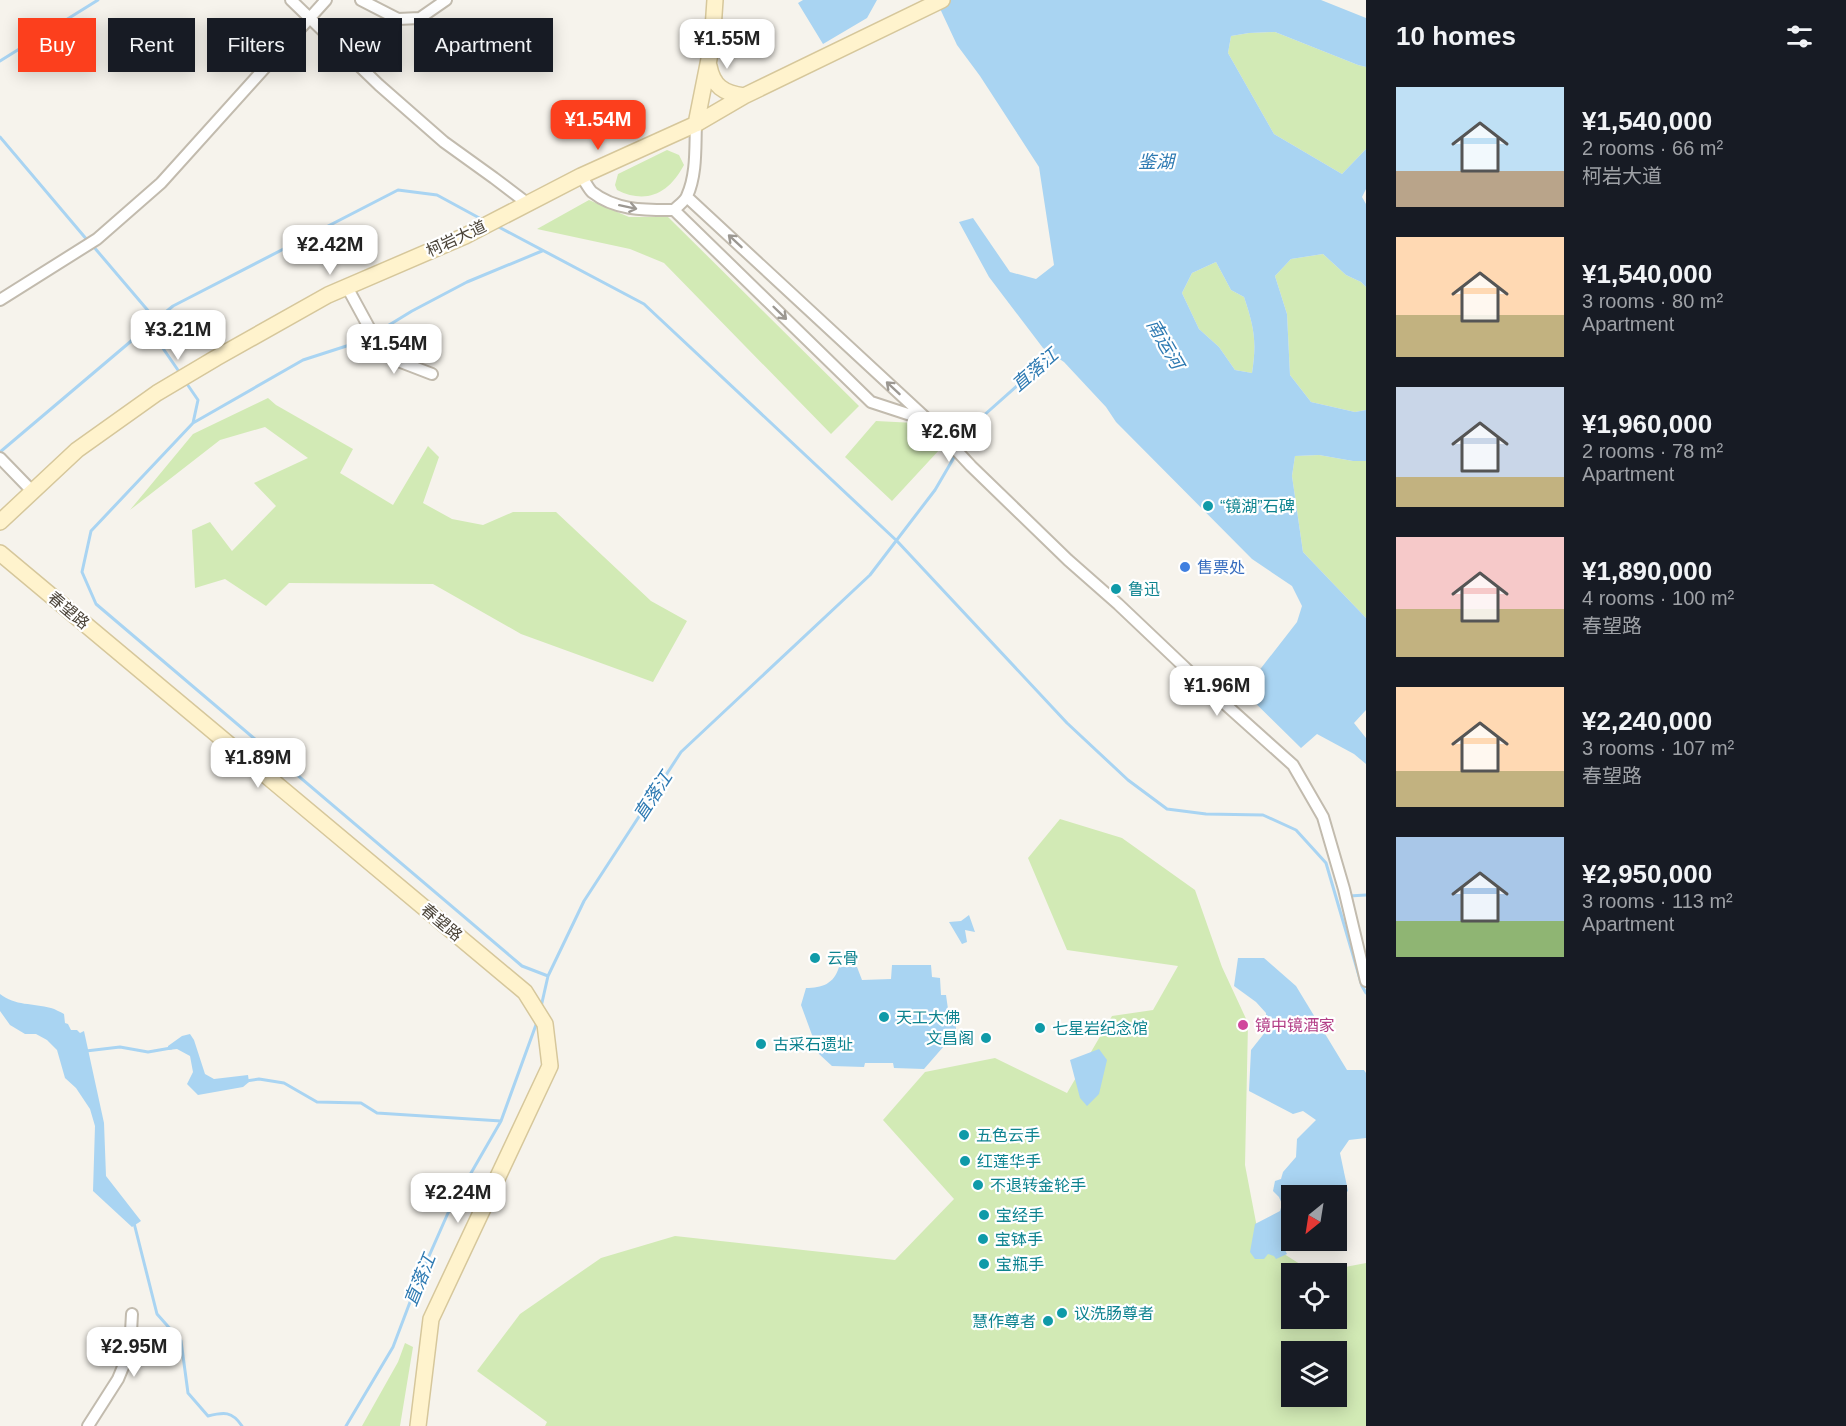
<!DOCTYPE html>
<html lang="en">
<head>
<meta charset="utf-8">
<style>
	:root { --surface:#171b24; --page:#20242c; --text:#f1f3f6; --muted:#9ea1a6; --accent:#fc3f1d }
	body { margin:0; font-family:Helvetica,"Noto Sans SC",sans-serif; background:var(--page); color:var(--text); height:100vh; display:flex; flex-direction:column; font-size:22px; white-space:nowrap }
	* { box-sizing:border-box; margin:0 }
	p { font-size:20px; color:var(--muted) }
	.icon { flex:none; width:33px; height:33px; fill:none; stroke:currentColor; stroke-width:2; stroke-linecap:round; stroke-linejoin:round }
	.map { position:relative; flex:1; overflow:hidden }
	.sheet { display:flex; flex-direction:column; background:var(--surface); width:480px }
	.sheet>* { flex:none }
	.banner { position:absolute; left:18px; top:18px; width:570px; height:54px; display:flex; gap:12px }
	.needle { width:39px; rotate:210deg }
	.tools { position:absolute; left:1281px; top:1185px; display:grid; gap:12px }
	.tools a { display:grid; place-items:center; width:66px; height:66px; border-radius:0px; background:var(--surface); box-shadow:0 3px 15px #0003; font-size:30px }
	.price { position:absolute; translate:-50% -51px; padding:0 14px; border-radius:12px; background:#fff; color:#222; font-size:20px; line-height:39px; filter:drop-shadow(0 2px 3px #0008) }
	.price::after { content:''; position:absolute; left:50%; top:36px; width:18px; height:14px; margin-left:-9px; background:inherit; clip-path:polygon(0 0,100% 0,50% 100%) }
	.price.active { background:var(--accent); color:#fff }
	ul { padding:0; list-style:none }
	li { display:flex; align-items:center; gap:18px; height:150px; padding:0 30px }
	li span { display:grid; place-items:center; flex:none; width:168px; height:120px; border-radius:0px; color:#555 }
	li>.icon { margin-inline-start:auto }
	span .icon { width:72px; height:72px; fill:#fffc; stroke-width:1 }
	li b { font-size:26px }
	h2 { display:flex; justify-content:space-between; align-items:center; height:72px; padding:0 30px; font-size:26px }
	.tag { padding:0 21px; border-radius:0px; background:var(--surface); box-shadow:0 3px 15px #0003; font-size:21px; line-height:54px }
	.tag.active { background:var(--accent); color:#fff }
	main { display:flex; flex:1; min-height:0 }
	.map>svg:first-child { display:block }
	.green { fill:#d2eab5; fill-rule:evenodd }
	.water { fill:#a9d4f2; fill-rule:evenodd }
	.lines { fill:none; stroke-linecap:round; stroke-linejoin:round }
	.stream { stroke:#a9d4f2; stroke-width:3 }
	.street-casing { stroke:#c2bbae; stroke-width:14 }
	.secondary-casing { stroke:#d6c79b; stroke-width:18 }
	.street { stroke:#fff; stroke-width:10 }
	.secondary { stroke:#fff3cd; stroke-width:15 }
	.oneway { stroke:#9c9892 }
	.culture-dot { fill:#0f9aa8; stroke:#fff; stroke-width:2 }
	.shop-dot { fill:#3f7fe0; stroke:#fff; stroke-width:2 }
	.hotel-dot { fill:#d1479c; stroke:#fff; stroke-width:2 }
	.labels { text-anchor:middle; stroke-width:4.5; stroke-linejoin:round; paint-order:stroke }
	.street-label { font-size:16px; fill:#4b4439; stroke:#fff }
	.culture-label { font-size:16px; fill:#0d838f; stroke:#fff; text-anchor:start }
	.shop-label { font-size:16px; fill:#366cbe; stroke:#fff; text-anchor:start }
	.hotel-label { font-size:16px; fill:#b23c85; stroke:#fff; text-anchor:start }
	.water-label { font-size:18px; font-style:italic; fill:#2e7ab2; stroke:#fff }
</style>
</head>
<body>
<main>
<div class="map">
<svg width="1366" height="1426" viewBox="0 0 1366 1426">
	<rect width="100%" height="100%" fill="#f6f3ec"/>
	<path class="green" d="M 1275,32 L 1358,65 L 1366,67 L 1366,149 L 1342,174 L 1274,134 L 1228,53 L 1231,36 L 1249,33 Z
		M 667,150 L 679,155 L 684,165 C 669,193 647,205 617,190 L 615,185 L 618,174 Z
		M 589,200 L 629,217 L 668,217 L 859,406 L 831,434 L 664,263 L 630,249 L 537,229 Z
		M 1323,254 L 1346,275 L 1361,282 L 1366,287 L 1366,410 L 1355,412 L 1311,402 L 1290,375 L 1287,314 L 1275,276 L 1291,259 Z
		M 1216,262 L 1231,290 L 1244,297 C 1254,327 1257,341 1252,373 L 1235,370 L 1219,347 L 1199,329 L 1182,293 L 1192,273 Z
		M 268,398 L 276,405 L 353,449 L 340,473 L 393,505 L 428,446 L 439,457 L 423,503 L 452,519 L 483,525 L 513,512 L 556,512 L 651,601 L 687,621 L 653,682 L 521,634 L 433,584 L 289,583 L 266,606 L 225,579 L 195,588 L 192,530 L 210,522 L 232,551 L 276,506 L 254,483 L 308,458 L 265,427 L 220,440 L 130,510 L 193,434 Z
		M 876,421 L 915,423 L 941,448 L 892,501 L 845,457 Z
		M 1319,455 L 1353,461 L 1366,461 L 1366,618 L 1303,552 L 1292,476 L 1295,456 Z
		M 1060,819 L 1122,838 L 1195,890 L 1222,967 L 1248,1023 L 1245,1165 L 1259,1238 L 1314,1273 L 1366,1263 L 1366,1426 L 545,1426 L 547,1422 L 477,1371 L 520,1314 L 601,1258 L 675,1236 L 895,1260 L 954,1199 L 883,1120 L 925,1072 L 995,1058 L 1067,1093 L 1112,1016 L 1153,1010 L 1178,966 L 1067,950 L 1028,858 ZM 1292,1274 L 1336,1274 L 1336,1318 L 1292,1318 ZM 1292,1352 L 1336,1352 L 1336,1396 L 1292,1396 Z
		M 405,1343 L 413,1347 L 400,1426 L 362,1426 L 398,1362 Z"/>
	<path class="water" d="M 803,0 L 877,0 L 867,18 L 823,44 L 798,3 Z
		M 936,0 L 1321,0 L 1366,18 L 1366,67 L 1358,65 L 1275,32 L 1249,33 L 1231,36 L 1228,53 L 1274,134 L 1342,174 L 1366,149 L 1366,189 L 1362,197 L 1366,204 L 1366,287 L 1361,282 L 1346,275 L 1323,254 L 1291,259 L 1275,276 L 1287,314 L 1290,375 L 1311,402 L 1355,412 L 1366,410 L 1366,461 L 1353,461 L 1319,455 L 1295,456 L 1292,476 L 1303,552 L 1366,618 L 1366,710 L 1354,723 L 1366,738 L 1366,764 L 1354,754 L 1317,734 L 1301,748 L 1237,685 L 1243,677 L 1251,681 L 1297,622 L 1302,606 L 1292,586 L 1252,559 L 1116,422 L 1106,407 L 1064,362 L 1043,348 L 989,277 L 959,222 L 973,218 L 1010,272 L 1036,279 L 1054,265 L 1039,167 L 980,76 L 957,45 ZM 1216,262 L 1231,290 L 1244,297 C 1254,327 1257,341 1252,373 L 1235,370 L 1219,347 L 1199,329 L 1182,293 L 1192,273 Z
		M 969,915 L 975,932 L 965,930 L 967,942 L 962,944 L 949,922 L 961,921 Z
		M 1238,958 L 1264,958 L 1296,986 L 1347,1070 L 1364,1070 L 1366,1073 L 1366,1138 L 1349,1140 L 1340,1153 L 1348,1191 L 1337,1200 L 1336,1196 L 1292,1196 L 1291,1240 L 1286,1242 L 1284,1248 L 1287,1254 L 1276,1259 L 1274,1256 L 1268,1254 L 1264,1259 L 1255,1259 L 1250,1252 L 1255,1224 L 1280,1211 L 1282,1204 L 1279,1197 L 1273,1191 L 1275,1181 L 1281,1179 L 1283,1172 L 1296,1157 L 1297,1139 L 1316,1120 L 1303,1111 L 1293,1114 L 1249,1091 L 1251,1050 L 1266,1031 L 1266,1013 L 1256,1002 L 1234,986 Z
		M 892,965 L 931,965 L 932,977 L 940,978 L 941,995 L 946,995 L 948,1009 L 955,1010 L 956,1029 L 952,1030 L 951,1038 L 924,1069 L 894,1068 L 893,1063 L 865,1063 L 864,1067 L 832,1066 L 819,1054 L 801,1005 L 806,988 C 822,988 834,984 839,967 L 857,967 L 862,980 L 891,979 Z
		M 0,994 C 15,1006 33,1003 51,1008 C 55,1009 60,1012 64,1014 L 65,1023 L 68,1024 L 71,1030 L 77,1030 L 80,1033 L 84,1031 L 104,1123 L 106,1176 L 141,1221 L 132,1227 L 93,1191 L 95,1126 L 90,1109 L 76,1088 L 65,1078 L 57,1050 L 47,1040 L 36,1034 L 25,1034 L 10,1025 L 0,1011 Z
		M 190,1034 L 194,1040 L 205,1074 L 214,1079 L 248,1075 L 249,1082 L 243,1087 L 198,1095 L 187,1084 L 193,1072 L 190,1056 L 177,1049 L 168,1050 L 168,1046 L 182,1036 Z
		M 1099,1049 L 1107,1060 L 1099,1094 L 1087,1106 L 1080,1098 L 1070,1060 Z"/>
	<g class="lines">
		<path class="stream" d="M 0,61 L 98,0
			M 0,137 L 88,241
			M 495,225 L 644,304 L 897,541 L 1067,723 L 1128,780 L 1167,809 L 1206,814 L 1263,815 L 1296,830 L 1326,863 L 1362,986 L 1366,993
			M 376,333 L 412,311 L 467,282 L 542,251
			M 180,373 L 153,334 L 156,320 L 173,306 L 398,190 L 437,195 L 483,220
			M 185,381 L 198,400 L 193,423 L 91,531 L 82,572 L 96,604 L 522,966 L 548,976
			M 193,423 L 303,360 L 362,341 L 371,336
			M 0,452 L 156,320 L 93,246
			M 1349,896 L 1366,895
			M 541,1007 L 548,976 L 584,901 L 681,752 L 870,575 L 935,490 L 973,425 L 1054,353
			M 86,1051 L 120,1047 L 148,1052 L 171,1048
			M 246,1081 L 259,1079 L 284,1083 L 317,1102 L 361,1103 L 377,1113 L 501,1121
			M 134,1223 L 157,1314 L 181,1341 L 188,1393 L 208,1416 C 224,1412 232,1411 242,1426
			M 346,1426 L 393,1347 L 418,1281 L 448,1213 L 501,1121 L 537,1022"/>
		<defs>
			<path id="street" d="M 291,0 L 379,85 L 444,142 L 494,178 L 527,203
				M 361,0 L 398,19 L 420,18 L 446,0
				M 581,176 C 585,181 588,188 592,192 C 616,211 646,210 674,210 L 871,402 L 929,421 L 687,197
				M 674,210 C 679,205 685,201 687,196 C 697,174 695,147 696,124
				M 347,287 L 378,344 L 393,359 L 432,374
				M 0,300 L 97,239 L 161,183 L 326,0
				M 929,421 L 971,466 L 1068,560 L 1118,604 L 1196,678 L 1293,765 L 1323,817 L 1344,889 L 1366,981
				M 0,458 L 33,492
				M 88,1426 L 118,1379 L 130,1350 L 132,1314"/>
			<path id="secondary" d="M 709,66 C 713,86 723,93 744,96
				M 696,124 L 712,44 L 715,0
				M 0,522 L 77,450 L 157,393 L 216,358 L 328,295 L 465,236 L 581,176 L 696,124 L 744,96 L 942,0
				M 0,553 L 525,992 L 545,1024 L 550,1066 L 431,1319 L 418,1426"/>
		</defs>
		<use href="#street" class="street-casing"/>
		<use href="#secondary" class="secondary-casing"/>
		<use href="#street" class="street"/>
		<use href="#secondary" class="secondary"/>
	</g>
	<defs><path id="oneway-shaft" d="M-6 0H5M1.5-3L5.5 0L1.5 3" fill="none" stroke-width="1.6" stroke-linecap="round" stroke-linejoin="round" transform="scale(1.5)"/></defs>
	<g class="oneway">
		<use href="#oneway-shaft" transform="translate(628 207) rotate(12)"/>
		<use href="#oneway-shaft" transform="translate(735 241) rotate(-137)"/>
		<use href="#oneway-shaft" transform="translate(780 313) rotate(44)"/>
		<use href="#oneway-shaft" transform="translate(893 388) rotate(-137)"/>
	</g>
	<g class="culture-dot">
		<circle cx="1208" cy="506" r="6"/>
		<circle cx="1116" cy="589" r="6"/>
		<circle cx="815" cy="958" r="6"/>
		<circle cx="884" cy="1017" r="6"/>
		<circle cx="1040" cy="1028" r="6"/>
		<circle cx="986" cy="1038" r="6"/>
		<circle cx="761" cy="1044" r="6"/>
		<circle cx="964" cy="1135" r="6"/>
		<circle cx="965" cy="1161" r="6"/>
		<circle cx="978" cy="1185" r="6"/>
		<circle cx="984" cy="1215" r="6"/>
		<circle cx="983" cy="1239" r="6"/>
		<circle cx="984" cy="1264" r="6"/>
		<circle cx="1062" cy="1313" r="6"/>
		<circle cx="1048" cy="1321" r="6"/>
	</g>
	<circle class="shop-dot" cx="1185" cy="567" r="6"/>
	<circle class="hotel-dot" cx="1243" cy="1025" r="6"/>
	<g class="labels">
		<g class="street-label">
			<text transform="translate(456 238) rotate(-25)" y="6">柯岩大道</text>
			<text transform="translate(69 610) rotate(40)" y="6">春望路</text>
			<text transform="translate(442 922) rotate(40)" y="6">春望路</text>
		</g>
		<g class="culture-label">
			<text x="1220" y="512">“镜湖”石碑</text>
			<text x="1128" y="595">鲁迅</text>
			<text x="827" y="964">云骨</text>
			<text x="896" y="1023">天工大佛</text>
			<text x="1052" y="1034">七星岩纪念馆</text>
			<text x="974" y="1044" text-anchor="end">文昌阁</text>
			<text x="773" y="1050">古采石遗址</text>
			<text x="976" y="1141">五色云手</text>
			<text x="977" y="1167">红莲华手</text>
			<text x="990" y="1191">不退转金轮手</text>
			<text x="996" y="1221">宝经手</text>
			<text x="995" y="1245">宝钵手</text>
			<text x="996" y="1270">宝瓶手</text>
			<text x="1074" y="1319">议洗肠尊者</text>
			<text x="1036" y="1327" text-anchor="end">慧作尊者</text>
		</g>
		<g class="shop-label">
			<text x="1197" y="573">售票处</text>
		</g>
		<g class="hotel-label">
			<text x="1255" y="1031">镜中镜酒家</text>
		</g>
		<g class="water-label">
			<text x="1156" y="168">鉴湖</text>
			<text transform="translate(1165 344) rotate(60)" y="6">南运河</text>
			<text transform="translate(1035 370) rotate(-41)" y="6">直落江</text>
			<text transform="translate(653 796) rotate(-57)" y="6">直落江</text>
			<text transform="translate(420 1280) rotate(-68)" y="6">直落江</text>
		</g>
	</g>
</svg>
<div class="tools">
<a><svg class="needle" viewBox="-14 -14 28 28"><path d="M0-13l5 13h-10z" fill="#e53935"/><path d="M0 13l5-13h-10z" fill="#9ea1a6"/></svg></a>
<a><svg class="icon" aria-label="locate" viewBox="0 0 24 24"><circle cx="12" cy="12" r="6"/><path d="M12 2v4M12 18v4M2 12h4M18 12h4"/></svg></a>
<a><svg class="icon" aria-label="layers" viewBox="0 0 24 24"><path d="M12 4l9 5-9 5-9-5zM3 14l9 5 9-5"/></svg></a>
</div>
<b class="price" style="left:727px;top:70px">¥1.55M</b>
<b class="price active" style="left:598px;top:151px">¥1.54M</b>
<b class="price" style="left:330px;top:276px">¥2.42M</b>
<b class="price" style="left:178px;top:361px">¥3.21M</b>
<b class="price" style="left:394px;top:375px">¥1.54M</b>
<b class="price" style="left:949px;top:463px">¥2.6M</b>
<b class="price" style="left:1217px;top:717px">¥1.96M</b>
<b class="price" style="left:258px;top:789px">¥1.89M</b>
<b class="price" style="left:458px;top:1224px">¥2.24M</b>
<b class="price" style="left:134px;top:1378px">¥2.95M</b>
<div class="banner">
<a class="tag active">Buy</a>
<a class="tag">Rent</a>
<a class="tag">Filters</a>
<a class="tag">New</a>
<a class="tag">Apartment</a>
</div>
</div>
<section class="sheet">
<h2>10 homes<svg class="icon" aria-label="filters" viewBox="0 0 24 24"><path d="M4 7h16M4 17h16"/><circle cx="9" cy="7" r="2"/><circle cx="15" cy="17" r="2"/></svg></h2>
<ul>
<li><span style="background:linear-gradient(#bfe0f5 70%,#b9a48a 0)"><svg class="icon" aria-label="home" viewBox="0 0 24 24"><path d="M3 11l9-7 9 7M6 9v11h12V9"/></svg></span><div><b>¥1,540,000</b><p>2 rooms · 66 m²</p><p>柯岩大道</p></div></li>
<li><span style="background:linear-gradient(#ffd9b3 65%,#c2b280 0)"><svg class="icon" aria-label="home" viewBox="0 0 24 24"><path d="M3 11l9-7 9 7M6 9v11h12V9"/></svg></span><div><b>¥1,540,000</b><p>3 rooms · 80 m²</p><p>Apartment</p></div></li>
<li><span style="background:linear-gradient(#c9d6e8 75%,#c2b280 0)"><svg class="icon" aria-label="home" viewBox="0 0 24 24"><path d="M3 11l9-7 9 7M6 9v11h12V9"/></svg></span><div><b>¥1,960,000</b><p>2 rooms · 78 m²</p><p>Apartment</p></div></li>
<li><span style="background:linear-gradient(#f6c9c9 60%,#c2b280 0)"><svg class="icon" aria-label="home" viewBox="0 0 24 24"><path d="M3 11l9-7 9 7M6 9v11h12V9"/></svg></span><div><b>¥1,890,000</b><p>4 rooms · 100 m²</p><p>春望路</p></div></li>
<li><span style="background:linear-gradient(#ffd9b3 70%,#c2b280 0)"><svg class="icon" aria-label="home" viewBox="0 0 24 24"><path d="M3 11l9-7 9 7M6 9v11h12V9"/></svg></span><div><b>¥2,240,000</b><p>3 rooms · 107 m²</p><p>春望路</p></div></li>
<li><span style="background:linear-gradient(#a9c7e8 70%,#8fb573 0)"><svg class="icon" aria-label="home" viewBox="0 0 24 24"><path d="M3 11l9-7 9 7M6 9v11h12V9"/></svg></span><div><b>¥2,950,000</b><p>3 rooms · 113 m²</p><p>Apartment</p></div></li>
</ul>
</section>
</main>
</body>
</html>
